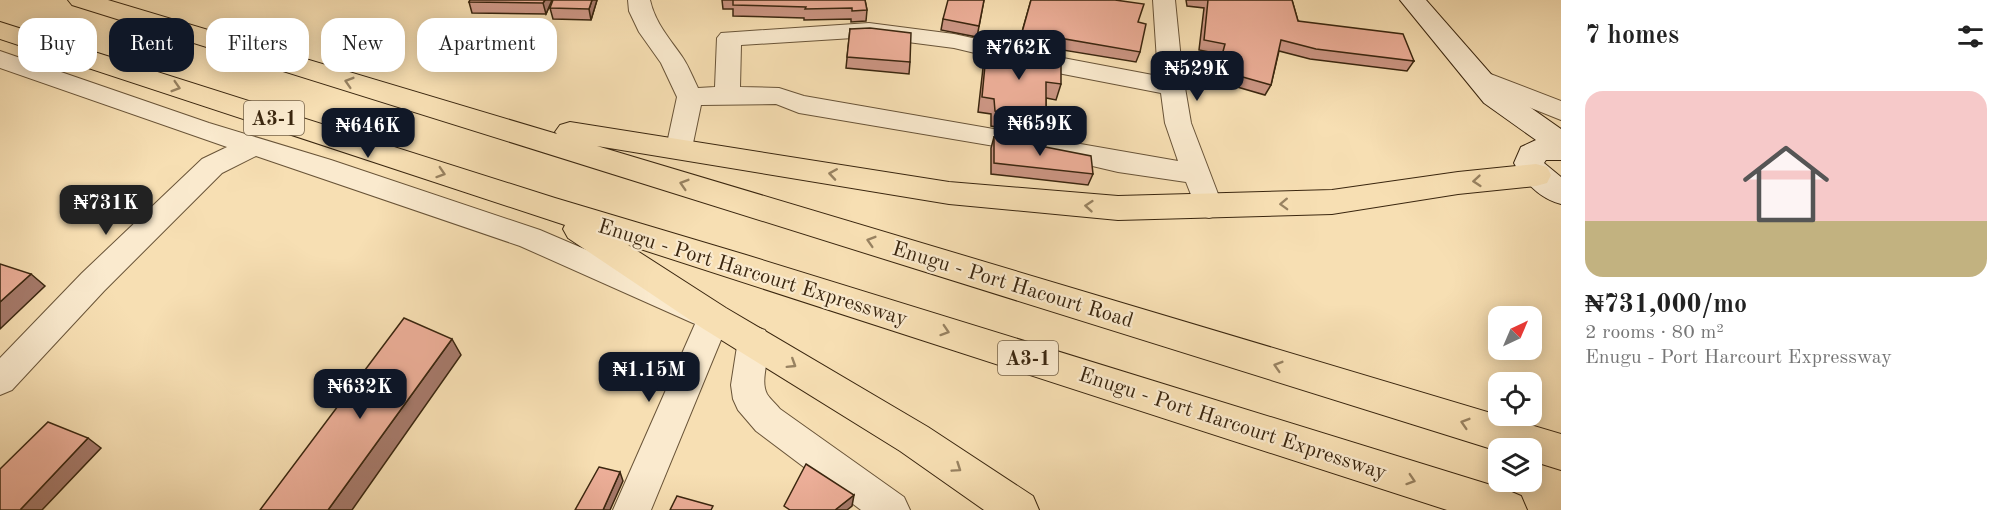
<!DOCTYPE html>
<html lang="en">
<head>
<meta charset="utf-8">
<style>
	:root { --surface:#fff; --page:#f2f2f2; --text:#222; --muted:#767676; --line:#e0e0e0; --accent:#111827 }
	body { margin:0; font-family:"Old Standard TT",serif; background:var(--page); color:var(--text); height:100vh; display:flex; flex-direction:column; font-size:22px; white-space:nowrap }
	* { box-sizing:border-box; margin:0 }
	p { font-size:20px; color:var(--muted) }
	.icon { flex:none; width:33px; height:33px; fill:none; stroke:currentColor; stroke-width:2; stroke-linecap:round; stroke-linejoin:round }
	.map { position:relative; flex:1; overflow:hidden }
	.side { display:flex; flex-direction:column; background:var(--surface); width:450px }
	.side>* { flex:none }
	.top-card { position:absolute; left:18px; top:18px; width:570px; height:54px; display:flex; gap:12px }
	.needle { width:39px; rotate:44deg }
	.fabs { position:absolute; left:1488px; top:306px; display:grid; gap:12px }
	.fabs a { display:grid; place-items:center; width:54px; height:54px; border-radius:12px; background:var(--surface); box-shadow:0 3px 15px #0003; font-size:30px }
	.price { position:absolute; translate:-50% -51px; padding:0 14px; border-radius:12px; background:var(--accent); color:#fff; font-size:20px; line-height:39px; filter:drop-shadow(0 2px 3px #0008) }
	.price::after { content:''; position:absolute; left:50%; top:36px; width:18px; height:14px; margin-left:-9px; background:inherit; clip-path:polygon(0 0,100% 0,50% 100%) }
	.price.selected { background:#222; color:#fff }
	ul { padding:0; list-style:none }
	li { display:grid; align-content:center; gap:12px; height:318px; padding:0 24px }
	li+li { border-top:2px solid var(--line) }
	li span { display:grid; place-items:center; height:186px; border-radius:18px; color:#555 }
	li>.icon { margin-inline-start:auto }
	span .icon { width:108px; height:108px; fill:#fffc; stroke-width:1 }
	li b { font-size:26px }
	h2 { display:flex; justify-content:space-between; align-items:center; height:72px; padding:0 24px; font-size:26px }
	.chip { padding:0 21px; border-radius:18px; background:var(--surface); box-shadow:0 3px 15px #0003; font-size:21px; line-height:54px }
	.chip.selected { background:var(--accent); color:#fff }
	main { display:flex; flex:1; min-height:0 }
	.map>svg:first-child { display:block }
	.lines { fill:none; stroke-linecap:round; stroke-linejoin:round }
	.street-casing { stroke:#695438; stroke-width:2 }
	.secondary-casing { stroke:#3a260f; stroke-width:2 }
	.highway-casing { stroke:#3a260f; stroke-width:2 }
	.street { fill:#faeace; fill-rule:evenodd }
	.secondary { fill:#faeace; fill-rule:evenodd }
	.highway { fill:#f7dfb3; fill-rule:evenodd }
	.wall { fill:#cc9684; stroke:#3a260f; stroke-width:1.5 }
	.shaded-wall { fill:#a67a6b; stroke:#3a260f; stroke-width:1.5 }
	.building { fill:#edaf99; stroke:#3a260f; stroke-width:1.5 }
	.oneway { stroke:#988261 }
	.labels { text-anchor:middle; stroke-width:4.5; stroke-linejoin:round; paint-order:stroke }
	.shield { fill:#faeace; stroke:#746148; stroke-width:1.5 }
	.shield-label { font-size:20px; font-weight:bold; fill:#3a260f }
	.street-label { font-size:21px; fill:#3a260f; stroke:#faeace }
</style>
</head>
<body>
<main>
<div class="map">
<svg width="1561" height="510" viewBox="0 0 1561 510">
	<rect width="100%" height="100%" fill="#f7dfb3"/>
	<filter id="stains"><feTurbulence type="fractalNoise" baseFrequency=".00333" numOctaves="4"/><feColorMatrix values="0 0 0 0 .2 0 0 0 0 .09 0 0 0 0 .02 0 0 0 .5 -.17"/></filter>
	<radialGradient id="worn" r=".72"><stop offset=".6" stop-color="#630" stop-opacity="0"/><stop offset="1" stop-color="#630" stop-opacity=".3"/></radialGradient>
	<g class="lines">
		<defs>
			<path id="street" d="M 628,0 L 650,0 C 655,23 670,39 683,58 C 689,67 693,78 698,88 L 715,87 L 717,38 L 721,33 L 869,23 L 954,34 L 1063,58 L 1158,76 L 1153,0 L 1175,0 L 1182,70 L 1191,123 L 1223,207 L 1219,215 L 1209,218 L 1199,215 L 1186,182 L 1118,172 L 1041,154 L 799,113 L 776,104 L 701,105 L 692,148 L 689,155 L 679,157 L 669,155 L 666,148 L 677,97 L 661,63 L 639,32 L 629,11 ZM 869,37 L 954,48 L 1063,74 L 1161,93 L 1165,123 L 1178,161 L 804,96 L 779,88 L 740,87 L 741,45 Z
				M 0,51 L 209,123 L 331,160 L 540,230 L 725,309 L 730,318 L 651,510 L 613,510 L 695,324 L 520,246 L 256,156 L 222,173 L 104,291 L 12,390 L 0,395 L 0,358 L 82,273 L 202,159 L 227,147 L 0,68 Z
				M 1480,70 L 1561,101 L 1561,120 L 1471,84 L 1468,78 L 1471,72 Z
				M 754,326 L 765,330 C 775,351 758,377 767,394 C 770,399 776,404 780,409 L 904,497 L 910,510 L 861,510 L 756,431 L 738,410 L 733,399 L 731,385 L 738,340 L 743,330 Z"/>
			<path id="secondary" d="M 1400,0 L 1426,0 L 1504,89 L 1561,129 L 1561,160 L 1546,160 L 1544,163 L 1561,177 L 1561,204 C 1539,198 1525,183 1514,163 L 1521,147 L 1536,140 L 1484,103 Z"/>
			<path id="highway" d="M 68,0 L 108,0 L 557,134 L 555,132 L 560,125 L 570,122 L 949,182 L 1118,196 L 1332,190 L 1458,172 L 1536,164 L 1547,167 L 1551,175 L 1547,183 L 1536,186 L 1458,194 L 1332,214 L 1118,220 L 949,204 L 597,146 L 1561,434 L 1561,470 L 1532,461 L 1532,448 L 1498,448 L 1498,451 L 72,5 Z
				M 0,22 L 555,198 L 746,255 L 1507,490 L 1521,496 L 1527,510 L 1447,510 L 628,245 L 726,308 L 928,427 L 1033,496 L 1039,510 L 984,510 L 900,451 L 702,328 L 568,238 L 563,229 L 565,225 L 0,39 Z"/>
		</defs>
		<use href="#street" class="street-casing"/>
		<use href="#secondary" class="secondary-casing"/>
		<use href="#highway" class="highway-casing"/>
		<use href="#street" class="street"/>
		<use href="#secondary" class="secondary"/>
		<use href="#highway" class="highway"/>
	</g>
	<path class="wall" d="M 470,0 L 552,0 L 546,14 L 472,13 L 469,2 Z
		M 597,0 L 591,20 L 553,19 L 550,8 Z
		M 722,0 L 865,0 L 867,10 L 866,21 L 851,22 L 851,19 L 804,20 L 804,18 L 733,16 L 733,9 L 723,9 Z
		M 984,0 L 977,37 L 941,30 L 943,19 Z
		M 1031,0 L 1138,22 L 1140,52 L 1136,62 L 1057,49 L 1056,54 L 1018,46 Z
		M 1186,0 L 1292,0 L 1298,21 L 1414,61 L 1407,71 L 1310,59 L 1279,51 L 1271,85 L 1265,95 L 1213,80 L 1220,54 L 1199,50 L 1204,8 L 1187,6 Z
		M 850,29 L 910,62 L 909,74 L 846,68 Z
		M 987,44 L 1061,84 L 1056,100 L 1046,98 L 1046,119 L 1041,135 L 991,126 L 991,114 L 978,112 L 984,59 Z
		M 994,137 L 1093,174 L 1088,185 L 991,174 L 991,148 Z"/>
	<path class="shaded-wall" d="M 545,0 L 552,0 L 546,14 L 543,3 Z
		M 592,0 L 597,0 L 591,20 L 589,9 Z
		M 31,274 L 45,286 L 0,329 L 0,302 Z
		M 452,339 L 461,355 L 352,510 L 328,510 Z
		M 88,438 L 101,448 L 42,510 L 20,510 Z
		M 620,472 L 623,481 L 610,510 L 603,510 Z
		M 854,495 L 852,506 L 847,510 L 835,510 Z"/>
	<path class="building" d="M 470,0 L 545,0 L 543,3 L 469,2 Z
		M 553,0 L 592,0 L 589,9 L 550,8 Z
		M 733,0 L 865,0 L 867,10 L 852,11 L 852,8 L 805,9 L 806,7 L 733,5 Z
		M 948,0 L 984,0 L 979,26 L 943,19 Z
		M 1031,0 L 1115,0 L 1144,4 L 1138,22 L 1146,24 L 1140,52 L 1059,38 L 1059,44 L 1021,36 Z
		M 1208,0 L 1292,0 L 1298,21 L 1403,34 L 1414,61 L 1316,49 L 1281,40 L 1271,85 L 1218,70 L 1225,44 L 1204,40 Z
		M 870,28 L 911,33 L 910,62 L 847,57 L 850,29 Z
		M 987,44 L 1061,59 L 1061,84 L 1046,82 L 1046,119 L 995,111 L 994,99 L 982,97 Z
		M 994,137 L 1091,156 L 1093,174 L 994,163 Z
		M 0,264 L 31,274 L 0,302 Z
		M 404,318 L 452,339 L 328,510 L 260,510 Z
		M 48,422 L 88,438 L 20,510 L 0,510 L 0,469 Z
		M 806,464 L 854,495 L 835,510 L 790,510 L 784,506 Z
		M 599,467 L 620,472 L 603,510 L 575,510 Z
		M 677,496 L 713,506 L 711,510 L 670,510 Z"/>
	<defs><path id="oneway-chevron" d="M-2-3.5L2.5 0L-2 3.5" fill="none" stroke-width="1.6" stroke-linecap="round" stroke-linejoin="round" transform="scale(1.5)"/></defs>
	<g class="oneway">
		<use href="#oneway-chevron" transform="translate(349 82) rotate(-163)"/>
		<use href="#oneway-chevron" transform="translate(176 87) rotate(17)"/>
		<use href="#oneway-chevron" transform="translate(441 173) rotate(18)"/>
		<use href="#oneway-chevron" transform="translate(833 174) rotate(-171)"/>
		<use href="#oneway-chevron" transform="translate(1477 181) rotate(175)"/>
		<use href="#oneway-chevron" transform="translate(684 184) rotate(-163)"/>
		<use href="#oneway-chevron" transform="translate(1284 204) rotate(178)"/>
		<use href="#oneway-chevron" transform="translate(1089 206) rotate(-175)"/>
		<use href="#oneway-chevron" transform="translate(871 241) rotate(-163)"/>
		<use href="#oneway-chevron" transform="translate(945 331) rotate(18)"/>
		<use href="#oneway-chevron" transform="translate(792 364) rotate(32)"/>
		<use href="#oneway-chevron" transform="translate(1278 366) rotate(-163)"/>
		<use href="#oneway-chevron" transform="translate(1465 423) rotate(-163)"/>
		<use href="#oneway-chevron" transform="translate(957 468) rotate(34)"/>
		<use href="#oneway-chevron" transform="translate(1411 480) rotate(18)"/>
	</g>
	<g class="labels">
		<g class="shield">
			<rect x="244" y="101" width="60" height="34" rx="4.5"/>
			<rect x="998" y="341" width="60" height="34" rx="4.5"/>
		</g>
		<g class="shield-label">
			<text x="274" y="125">A3-1</text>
			<text x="1028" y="365">A3-1</text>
		</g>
		<g class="street-label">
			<text transform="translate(753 272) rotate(17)" y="7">Enugu - Port Harcourt Expressway</text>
			<text transform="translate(1013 284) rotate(17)" y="7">Enugu - Port Hacourt Road</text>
			<text transform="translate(1233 423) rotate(18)" y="7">Enugu - Port Harcourt Expressway</text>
		</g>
	</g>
	<rect width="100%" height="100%" filter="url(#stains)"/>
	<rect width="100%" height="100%" fill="url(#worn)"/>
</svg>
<div class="fabs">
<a><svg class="needle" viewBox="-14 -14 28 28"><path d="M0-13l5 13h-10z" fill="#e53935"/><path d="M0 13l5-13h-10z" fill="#767676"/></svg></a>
<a><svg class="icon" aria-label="locate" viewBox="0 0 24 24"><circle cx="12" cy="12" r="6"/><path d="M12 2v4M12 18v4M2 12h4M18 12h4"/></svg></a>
<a><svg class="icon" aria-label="layers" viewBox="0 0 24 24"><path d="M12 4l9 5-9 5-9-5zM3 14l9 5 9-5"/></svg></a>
</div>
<b class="price" style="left:1019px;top:81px">₦762K</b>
<b class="price" style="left:1197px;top:102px">₦529K</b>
<b class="price" style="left:1040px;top:157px">₦659K</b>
<b class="price" style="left:368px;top:159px">₦646K</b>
<b class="price selected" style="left:106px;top:236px">₦731K</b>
<b class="price" style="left:649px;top:403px">₦1.15M</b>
<b class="price" style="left:360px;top:420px">₦632K</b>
<div class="top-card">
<a class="chip">Buy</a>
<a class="chip selected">Rent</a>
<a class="chip">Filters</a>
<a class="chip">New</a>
<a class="chip">Apartment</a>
</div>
</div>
<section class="side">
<h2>7 homes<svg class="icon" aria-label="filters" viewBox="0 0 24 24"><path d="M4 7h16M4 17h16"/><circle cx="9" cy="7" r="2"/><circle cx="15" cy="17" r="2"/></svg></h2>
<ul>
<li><span style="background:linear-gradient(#f6c9c9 70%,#c2b280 0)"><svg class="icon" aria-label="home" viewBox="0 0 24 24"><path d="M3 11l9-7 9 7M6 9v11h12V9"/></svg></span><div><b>₦731,000/mo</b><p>2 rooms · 80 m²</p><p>Enugu - Port Harcourt Expressway</p></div></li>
</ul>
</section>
</main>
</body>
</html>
